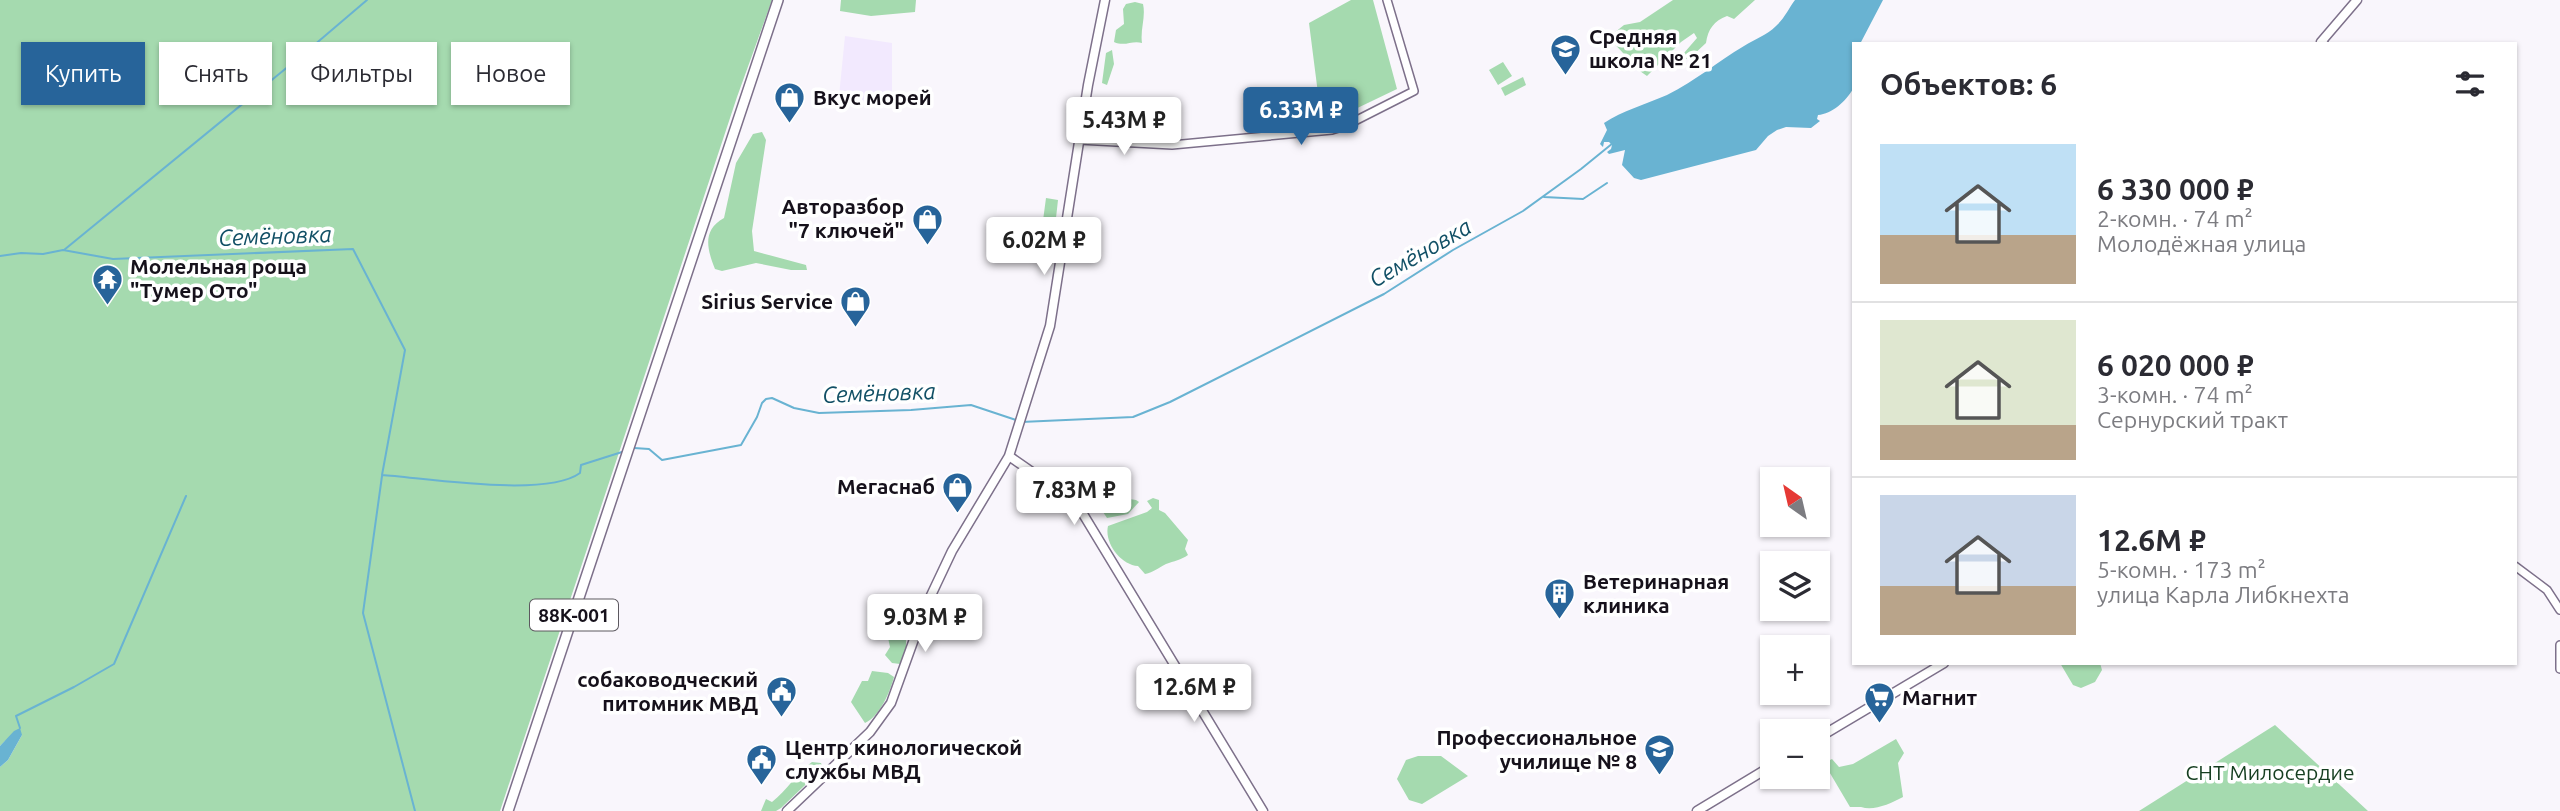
<!DOCTYPE html>
<html lang="ru">
<head>
<meta charset="utf-8">
<style>
	:root { --surface:#fff; --page:#f7f7f7; --text:#2b2b33; --muted:#7c7c81; --line:#e1e1e2; --accent:#27649a }
	body { margin:0; font-family:Ubuntu,sans-serif; background:var(--page); color:var(--text); height:100vh; display:flex; flex-direction:column; font-size:26px; white-space:nowrap }
	* { box-sizing:border-box; margin:0 }
	p { font-size:23px; color:var(--muted) }
	.icon { flex:none; width:38px; height:38px; fill:none; stroke:currentColor; stroke-width:2; stroke-linecap:round; stroke-linejoin:round }
	.map { position:relative; flex:1; overflow:hidden }
	.sheet { position:absolute; left:1852px; top:42px; width:665px; height:623px; display:flex; flex-direction:column; background:var(--surface); border-radius:0px; box-shadow:0 2px 5px #0004 }
	.sheet>* { flex:none }
	.top-card { position:absolute; left:21px; top:42px; width:665px; height:63px; display:flex; gap:14px }
	.needle { width:46px; rotate:326deg }
	.tools { position:absolute; left:1760px; top:467px; display:grid; gap:14px }
	.tools a { display:grid; place-items:center; width:70px; height:70px; border-radius:0px; background:var(--surface); box-shadow:0 2px 5px #0004; font-size:35px }
	.price { position:absolute; translate:-50% -60px; padding:0 16px; border-radius:7px; background:#fff; color:#222; font-size:23px; line-height:46px; filter:drop-shadow(0 2px 4px #0008) }
	.price::after { content:''; position:absolute; left:50%; top:42px; width:21px; height:16px; margin-left:-10px; background:inherit; clip-path:polygon(0 0,100% 0,50% 100%) }
	.price.active { background:var(--accent); color:#fff }
	ul { padding:0; list-style:none }
	li { display:flex; align-items:center; gap:21px; height:175px; padding:0 28px }
	li+li { border-top:2px solid var(--line) }
	li span { display:grid; place-items:center; flex:none; width:196px; height:140px; border-radius:0px; color:#555 }
	li>.icon { margin-inline-start:auto }
	span .icon { width:84px; height:84px; fill:#fffc; stroke-width:1 }
	li b { font-size:30px }
	h2 { display:flex; justify-content:space-between; align-items:center; height:84px; padding:0 28px; font-size:30px }
	.chip { padding:0 24px; border-radius:0px; background:var(--surface); box-shadow:0 2px 5px #0004; font-size:24px; line-height:63px }
	.chip.active { background:var(--accent); color:#fff }
	.map>svg:first-child { display:block }
	.commercial { fill:#f2e9fe }
	.green { fill:#a5daaf }
	.water { fill:#69b3d2 }
	.lines { fill:none; stroke-linecap:round; stroke-linejoin:round }
	.stream { stroke:#69b3d2; stroke-width:2 }
	.tertiary-casing { stroke:#7d708a; stroke-width:10 }
	.secondary-casing { stroke:#7d708a; stroke-width:11 }
	.primary-casing { stroke:#7d708a; stroke-width:12 }
	.tertiary { stroke:#fff; stroke-width:7 }
	.secondary { stroke:#fff; stroke-width:8 }
	.primary { stroke:#fff; stroke-width:9 }
	.labels { text-anchor:middle; stroke-width:7; stroke-linejoin:round; paint-order:stroke }
	.shield { fill:#fff; stroke:#5c585f; stroke-width:2 }
	.shield-label { font-size:19px; font-weight:bold; fill:#16111b }
	.poi-label { font-size:21px; font-weight:bold; fill:#16111b; stroke:#fff; text-anchor:start }
	.park-label { font-size:21px; fill:#153e20; stroke:#fff }
	.water-label { font-size:23px; font-style:italic; fill:#125066; stroke:#fff }
</style>
</head>
<body>
<div class="map">
<svg width="2560" height="811" viewBox="0 0 2560 811">
	<rect width="100%" height="100%" fill="#f9f6fc"/>
	<path class="commercial" d="M 845,36 L 892,43 L 892,106 L 839,96 Z"/>
	<path class="green" d="M 0,0 L 772,0 L 737,97 L 500,811 L 0,811 L 0,767 L 8,760 L 22,735 L 5,741 L 0,746 Z
		M 841,0 L 916,0 L 915,12 L 871,16 L 840,11 Z
		M 1351,0 L 1373,0 L 1397,89 L 1322,125 L 1309,23 Z
		M 1673,0 L 1755,0 L 1734,19 L 1727,16 C 1714,21 1708,29 1706,43 L 1691,57 L 1684,60 L 1684,53 L 1697,38 L 1694,33 L 1681,42 L 1647,76 C 1633,67 1625,53 1612,42 L 1614,33 L 1624,25 L 1640,22 Z
		M 1135,2 L 1143,4 C 1146,17 1140,30 1142,43 C 1132,40 1125,47 1114,42 L 1116,30 L 1124,24 L 1123,9 L 1126,4 Z
		M 1112,50 L 1114,64 L 1107,85 L 1102,83 L 1106,53 Z
		M 1503,62 L 1512,76 L 1498,85 L 1489,70 Z
		M 1523,77 L 1526,85 L 1505,96 L 1501,88 Z
		M 762,132 L 766,140 L 752,231 L 754,251 L 806,265 L 807,270 L 791,270 L 756,263 L 722,271 L 715,269 C 707,249 702,230 724,218 L 736,163 L 753,134 Z
		M 1046,198 L 1058,200 L 1053,245 L 1040,243 Z
		M 1116,497 L 1136,500 L 1139,502 L 1128,514 L 1107,518 L 1103,512 C 1109,507 1109,501 1116,497 Z
		M 1153,498 L 1159,500 L 1159,510 L 1165,513 L 1188,540 L 1185,549 L 1188,555 C 1181,560 1174,561 1166,564 C 1158,568 1154,572 1145,574 L 1138,566 C 1121,565 1104,543 1108,526 L 1147,512 L 1152,508 L 1147,501 Z
		M 890,626 L 895,626 L 906,632 L 906,655 L 900,664 L 892,663 L 885,655 L 890,647 L 887,633 Z
		M 2060,663 L 2100,663 L 2102,670 L 2095,682 L 2081,688 L 2073,685 Z
		M 872,671 L 888,673 L 894,677 C 890,692 880,716 865,723 L 851,702 L 862,681 L 868,681 Z
		M 2275,725 L 2368,811 L 2139,811 Z
		M 1896,739 L 1904,753 L 1898,763 L 1903,797 C 1890,804 1874,811 1861,807 L 1850,807 L 1824,763 L 1832,759 L 1839,767 L 1853,764 Z
		M 1418,756 L 1441,756 L 1468,776 L 1422,804 L 1409,800 L 1397,779 L 1406,760 Z
		M 812,762 L 821,763 L 823,768 L 781,808 L 776,811 L 761,811 L 766,799 L 772,802 C 786,791 799,771 812,762 Z"/>
	<path class="water" d="M 1795,0 L 1883,0 L 1860,44 L 1853,44 L 1853,89 C 1846,101 1832,114 1818,115 L 1817,119 L 1820,121 L 1811,128 L 1786,127 L 1777,130 L 1768,136 L 1756,150 L 1641,180 L 1634,178 L 1622,165 L 1625,150 L 1609,154 L 1607,152 L 1611,149 L 1612,145 L 1609,142 L 1604,142 L 1603,147 L 1600,144 L 1607,130 L 1604,123 C 1622,111 1646,104 1667,95 C 1697,80 1717,62 1744,46 C 1755,39 1767,35 1776,26 C 1784,19 1789,8 1795,0 Z
		M 20,728 L 22,735 L 8,760 L 0,767 L 0,746 L 14,731 Z"/>
	<g class="lines">
		<path class="stream" d="M 1544,197 L 1583,199 L 1607,183
			M 64,250 L 306,52 L 367,0
			M 0,256 L 21,253 L 43,254 L 63,250 L 113,259 L 353,249 L 405,350 L 382,475 C 426,478 546,498 580,473 L 581,465 L 622,452
			M 1021,422 L 1133,417 L 1170,402 L 1384,294 L 1453,250 L 1523,211 L 1581,169 L 1613,143
			M 634,448 L 649,449 L 662,460 L 741,445 L 757,417 L 762,403 L 766,399 L 772,398 L 794,408 L 819,413 L 911,410 L 971,405 L 1016,420
			M 382,476 L 363,613 L 415,811
			M 20,728 L 16,716 L 74,687 L 114,664 L 186,496"/>
		<defs>
			<path id="tertiary" d="M 1079,140 L 1172,145 L 1332,130 L 1345,126 L 1414,91 L 1387,0
				M 2515,566 L 2547,590 L 2560,610
				M 2560,645 L 2560,669"/>
			<path id="secondary" d="M 2324,44 L 2321,42 L 2357,0
				M 1009,456 L 1065,495 L 1080,509 L 1263,811
				M 1818,738 L 1944,663
				M 787,811 L 870,732 L 891,703 L 926,606 L 952,551 L 1009,456 L 1050,326 L 1088,85 L 1105,0
				M 1697,811 L 1773,765"/>
			<path id="primary" d="M 508,811 L 778,0"/>
		</defs>
		<use href="#tertiary" class="tertiary-casing"/>
		<use href="#secondary" class="secondary-casing"/>
		<use href="#primary" class="primary-casing"/>
		<use href="#tertiary" class="tertiary"/>
		<use href="#secondary" class="secondary"/>
		<use href="#primary" class="primary"/>
	</g>
	<defs>
		<symbol id="school-pin" viewBox="-11 -11 22 30"><path d="M0 17L-7.5 6A9.5 9.5 0 1 1 7.5 6Z" fill="#27649a" stroke="#fff"/><path d="M0-5L7-2L0 1L-7-2ZM-4 1L0 2.5L4 1V4Q0 6-4 4Z" fill="#fff"/></symbol>
		<symbol id="shop-pin" viewBox="-11 -11 22 30"><path d="M0 17L-7.5 6A9.5 9.5 0 1 1 7.5 6Z" fill="#27649a" stroke="#fff"/><path d="M-5-2.5h2.3a2.7 3.5 0 0 1 5.4 0H5L5.5 6h-11ZM-1.5-2.5h3a1.5 2.3 0 0 0-3 0Z" fill="#fff"/></symbol>
		<symbol id="temple-pin" viewBox="-11 -11 22 30"><path d="M0 17L-7.5 6A9.5 9.5 0 1 1 7.5 6Z" fill="#27649a" stroke="#fff"/><path d="M0-6L5-2H3V0L6.5 2.5H4V6H1.5V3h-3V6H-4V2.5H-6.5L-3 0V-2H-5Z" fill="#fff"/></symbol>
		<symbol id="building-pin" viewBox="-11 -11 22 30"><path d="M0 17L-7.5 6A9.5 9.5 0 1 1 7.5 6Z" fill="#27649a" stroke="#fff"/><path d="M-4-6H4V6H1V3H-1V6H-4ZM-2.5-4.3h1.7v1.8h-1.7ZM.8-4.3h1.7v1.8H.8ZM-2.5-1h1.7V.8h-1.7ZM.8-1h1.7V.8H.8Z" fill="#fff"/></symbol>
		<symbol id="civic-pin" viewBox="-11 -11 22 30"><path d="M0 17L-7.5 6A9.5 9.5 0 1 1 7.5 6Z" fill="#27649a" stroke="#fff"/><path d="M-.6-6.5H3V-4.5H.6V-3L4-1V1h2V6H-6V1h2V-1L-.6-3ZM-1.2 2.5V6h2.4V2.5Z" fill="#fff"/></symbol>
		<symbol id="supermarket-pin" viewBox="-11 -11 22 30"><path d="M0 17L-7.5 6A9.5 9.5 0 1 1 7.5 6Z" fill="#27649a" stroke="#fff"/><path d="M-6-5.5h2.5l.6 2H6L4.5 2H-2.5L-4.4-4H-6ZM-1.5 3.2a1.3 1.3 0 1 0 .1 0ZM3 3.2a1.3 1.3 0 1 0 .1 0Z" fill="#fff"/></symbol>
		<symbol id="university-pin" viewBox="-11 -11 22 30"><path d="M0 17L-7.5 6A9.5 9.5 0 1 1 7.5 6Z" fill="#27649a" stroke="#fff"/><path d="M0-5L7-2L0 1L-7-2ZM-4 1L0 2.5L4 1V4Q0 6-4 4Z" fill="#fff"/></symbol>
	</defs>
	<g fill-rule="evenodd">
		<use href="#school-pin" x="1548" y="32" width="35" height="47"/>
		<use href="#shop-pin" x="772" y="80" width="35" height="47"/>
		<use href="#shop-pin" x="910" y="202" width="35" height="47"/>
		<use href="#temple-pin" x="90" y="262" width="35" height="47"/>
		<use href="#shop-pin" x="838" y="284" width="35" height="47"/>
		<use href="#shop-pin" x="940" y="470" width="35" height="47"/>
		<use href="#building-pin" x="1542" y="576" width="35" height="47"/>
		<use href="#civic-pin" x="764" y="674" width="35" height="47"/>
		<use href="#supermarket-pin" x="1862" y="680" width="35" height="47"/>
		<use href="#university-pin" x="1642" y="732" width="35" height="47"/>
		<use href="#civic-pin" x="744" y="742" width="35" height="47"/>
	</g>
	<g class="labels">
		<rect class="shield" x="530" y="599.5" width="88" height="31" rx="5"/>
		<g class="shield-label">
			<text x="574" y="622">88К-001</text>
		</g>
		<g class="poi-label">
			<text x="1589" y="44">Средняя<tspan x="1589" dy="24">школа № 21</tspan></text>
			<text x="813" y="105">Вкус морей</text>
			<text x="904" y="214" text-anchor="end">Авторазбор<tspan x="904" dy="24">"7 ключей"</tspan></text>
			<text x="130" y="274">Молельная роща<tspan x="130" dy="24">"Тумер Ото"</tspan></text>
			<text x="833" y="309" text-anchor="end">Sirius Service</text>
			<text x="935" y="494" text-anchor="end">Мегаснаб</text>
			<text x="1583" y="589">Ветеринарная<tspan x="1583" dy="24">клиника</tspan></text>
			<text x="758" y="687" text-anchor="end">собаководческий<tspan x="758" dy="24">питомник МВД</tspan></text>
			<text x="1902" y="705">Магнит</text>
			<text x="1637" y="745" text-anchor="end">Профессиональное<tspan x="1637" dy="24">училище № 8</tspan></text>
			<text x="785" y="755">Центр кинологической<tspan x="785" dy="24">службы МВД</tspan></text>
		</g>
		<g class="park-label">
			<text x="2270" y="780">СНТ Милосердие</text>
		</g>
		<g class="water-label">
			<text transform="translate(275 236) rotate(-2)" y="8">Семёновка</text>
			<text transform="translate(1420 253) rotate(-30)" y="8">Семёновка</text>
			<text transform="translate(879 393) rotate(-2)" y="8">Семёновка</text>
		</g>
	</g>
</svg>
<div class="tools">
<a><svg class="needle" viewBox="-14 -14 28 28"><path d="M0-13l5 13h-10z" fill="#e53935"/><path d="M0 13l5-13h-10z" fill="#7c7c81"/></svg></a>
<a><svg class="icon" aria-label="layers" viewBox="0 0 24 24"><path d="M12 4l9 5-9 5-9-5zM3 14l9 5 9-5"/></svg></a>
<a>+</a>
<a>−</a>
</div>
<b class="price active" style="left:1301px;top:147px">6.33M ₽</b>
<b class="price" style="left:1124px;top:157px">5.43M ₽</b>
<b class="price" style="left:1044px;top:277px">6.02M ₽</b>
<b class="price" style="left:1074px;top:527px">7.83M ₽</b>
<b class="price" style="left:925px;top:654px">9.03M ₽</b>
<b class="price" style="left:1194px;top:724px">12.6M ₽</b>
<div class="top-card">
<a class="chip active">Купить</a>
<a class="chip">Снять</a>
<a class="chip">Фильтры</a>
<a class="chip">Новое</a>
</div>
<section class="sheet">
<h2>Объектов: 6<svg class="icon" aria-label="filters" viewBox="0 0 24 24"><path d="M4 7h16M4 17h16"/><circle cx="9" cy="7" r="2"/><circle cx="15" cy="17" r="2"/></svg></h2>
<ul>
<li><span style="background:linear-gradient(#bfe0f5 65%,#b9a48a 0)"><svg class="icon" aria-label="home" viewBox="0 0 24 24"><path d="M3 11l9-7 9 7M6 9v11h12V9"/></svg></span><div><b>6 330 000 ₽</b><p>2-комн. · 74 m²</p><p>Молодёжная улица</p></div></li>
<li><span style="background:linear-gradient(#dfe7d0 75%,#b9a48a 0)"><svg class="icon" aria-label="home" viewBox="0 0 24 24"><path d="M3 11l9-7 9 7M6 9v11h12V9"/></svg></span><div><b>6 020 000 ₽</b><p>3-комн. · 74 m²</p><p>Сернурский тракт</p></div></li>
<li><span style="background:linear-gradient(#c9d6e8 65%,#b9a48a 0)"><svg class="icon" aria-label="home" viewBox="0 0 24 24"><path d="M3 11l9-7 9 7M6 9v11h12V9"/></svg></span><div><b>12.6M ₽</b><p>5-комн. · 173 m²</p><p>улица Карла Либкнехта</p></div></li>
</ul>
</section>
</div>
</body>
</html>
